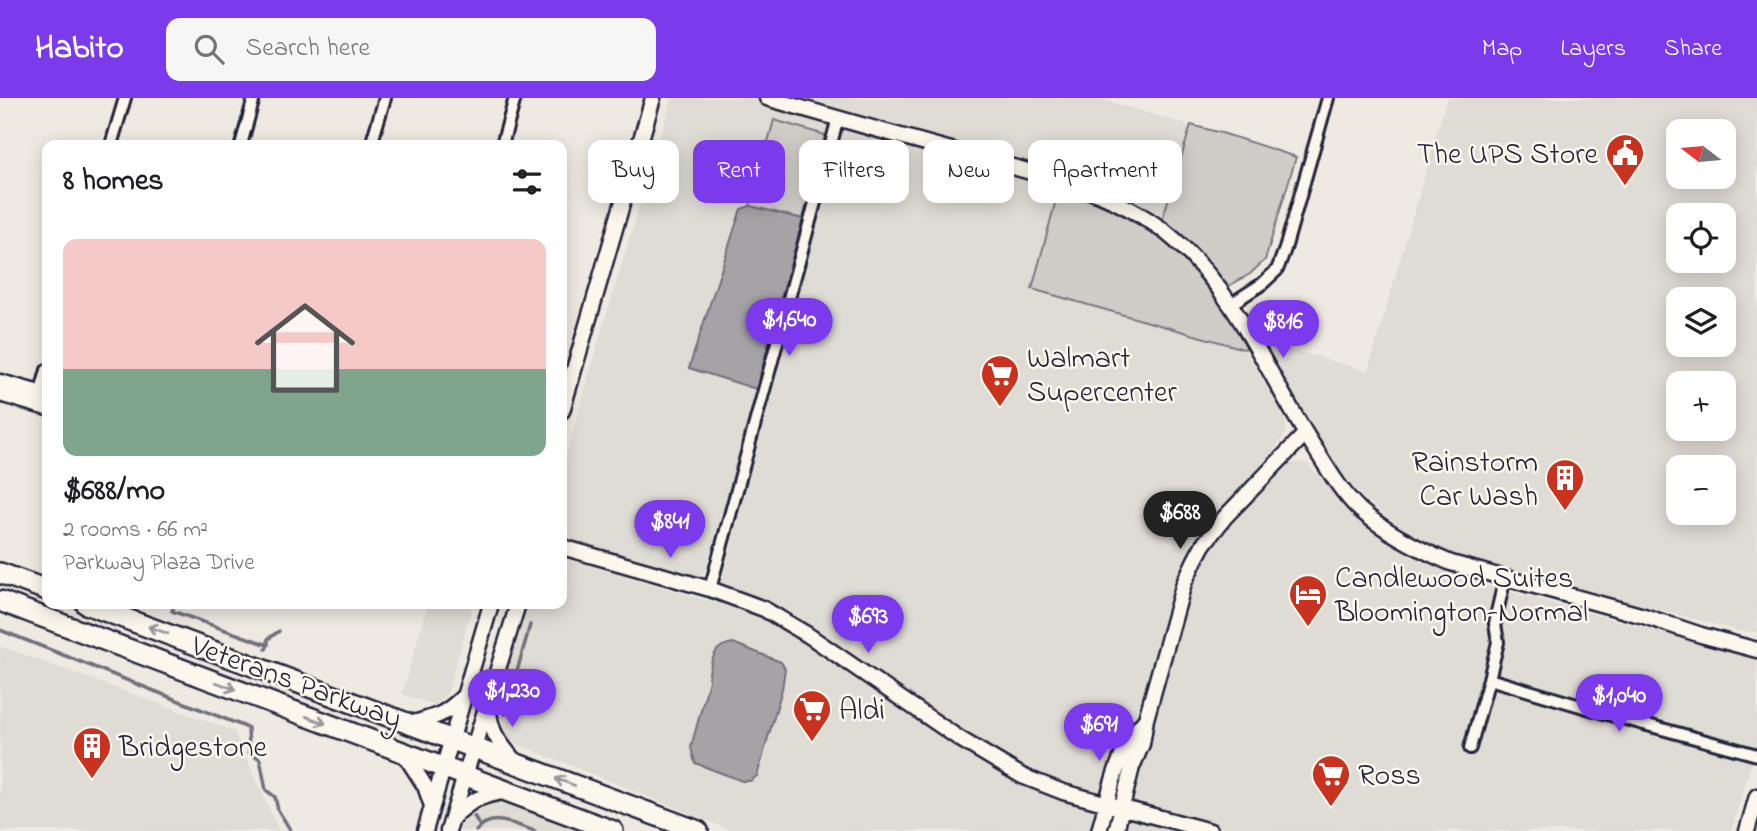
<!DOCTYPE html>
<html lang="en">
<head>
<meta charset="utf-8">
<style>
	:root { --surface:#fff; --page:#f6f6f6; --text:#202124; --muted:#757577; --line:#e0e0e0; --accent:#7c3aed }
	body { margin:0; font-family:"Indie Flower",sans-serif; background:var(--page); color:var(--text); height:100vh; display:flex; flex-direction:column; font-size:26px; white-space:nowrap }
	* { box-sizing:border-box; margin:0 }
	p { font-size:23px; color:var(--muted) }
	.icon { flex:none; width:38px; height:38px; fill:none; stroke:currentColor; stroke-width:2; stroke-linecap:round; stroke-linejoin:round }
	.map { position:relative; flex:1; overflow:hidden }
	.sheet { position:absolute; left:42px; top:42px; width:525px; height:469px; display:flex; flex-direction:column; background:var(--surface); border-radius:14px; box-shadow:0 4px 18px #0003 }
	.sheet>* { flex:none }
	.banner { position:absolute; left:588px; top:42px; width:665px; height:63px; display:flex; gap:14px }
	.needle { width:46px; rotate:286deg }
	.tools { position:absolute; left:1666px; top:21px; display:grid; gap:14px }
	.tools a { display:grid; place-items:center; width:70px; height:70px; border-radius:14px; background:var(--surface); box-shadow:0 4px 18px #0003; font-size:35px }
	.price { position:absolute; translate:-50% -60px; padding:0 16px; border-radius:24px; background:var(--accent); color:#fff; font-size:23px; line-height:46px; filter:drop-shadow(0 2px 4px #0008) }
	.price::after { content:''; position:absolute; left:50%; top:42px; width:21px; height:16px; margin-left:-10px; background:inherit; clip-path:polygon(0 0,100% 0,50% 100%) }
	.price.selected { background:#222; color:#fff }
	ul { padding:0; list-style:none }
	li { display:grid; align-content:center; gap:14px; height:371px; padding:0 21px }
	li+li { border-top:2px solid var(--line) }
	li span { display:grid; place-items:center; height:217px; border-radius:14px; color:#555 }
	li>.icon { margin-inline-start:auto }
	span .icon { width:126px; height:126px; fill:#fffc; stroke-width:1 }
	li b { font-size:30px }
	h2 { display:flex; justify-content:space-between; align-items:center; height:84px; padding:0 21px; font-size:30px }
	.pill { padding:0 24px; border-radius:14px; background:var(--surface); box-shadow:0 4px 18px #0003; font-size:24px; line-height:63px }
	.pill.selected { background:var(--accent); color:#fff }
	header { display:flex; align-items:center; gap:42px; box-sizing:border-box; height:98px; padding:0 35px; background:var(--accent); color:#fff }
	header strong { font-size:33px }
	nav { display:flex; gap:38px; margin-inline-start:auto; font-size:24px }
	.search { width:490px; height:63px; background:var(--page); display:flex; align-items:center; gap:18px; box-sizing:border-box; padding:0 24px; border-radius:14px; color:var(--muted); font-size:26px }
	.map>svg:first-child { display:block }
	.built { fill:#dfdbd5; fill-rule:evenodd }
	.green { fill:#d0cdc9; stroke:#797882; stroke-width:2 }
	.water { fill:#a6a3a7; stroke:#716f7c; stroke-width:2 }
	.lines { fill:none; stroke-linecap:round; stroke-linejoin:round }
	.stream { stroke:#716f7c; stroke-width:3.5 }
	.street-casing { stroke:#22223b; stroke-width:16 }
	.secondary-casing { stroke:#22223b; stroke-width:19 }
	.highway-casing { stroke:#22223b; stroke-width:24 }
	.street { stroke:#fbf7ec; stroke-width:10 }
	.secondary { stroke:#fbf7ec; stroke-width:14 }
	.highway { stroke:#fbf7ec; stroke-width:19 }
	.oneway { stroke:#99979c }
	.labels { text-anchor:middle; stroke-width:5; stroke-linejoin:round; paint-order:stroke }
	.poi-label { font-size:30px; fill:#22223b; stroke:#fbf7ec; text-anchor:start }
	.street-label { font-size:30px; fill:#22223b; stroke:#fbf7ec }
</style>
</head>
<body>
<header>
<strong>Habito</strong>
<div class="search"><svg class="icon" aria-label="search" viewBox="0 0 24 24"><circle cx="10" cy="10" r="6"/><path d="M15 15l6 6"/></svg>Search here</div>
<nav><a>Map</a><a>Layers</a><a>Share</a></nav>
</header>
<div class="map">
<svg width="1757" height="733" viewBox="0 0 1757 733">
	<rect width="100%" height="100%" fill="#eeeae2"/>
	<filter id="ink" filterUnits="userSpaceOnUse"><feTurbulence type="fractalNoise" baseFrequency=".0143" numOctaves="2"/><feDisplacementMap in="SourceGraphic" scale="14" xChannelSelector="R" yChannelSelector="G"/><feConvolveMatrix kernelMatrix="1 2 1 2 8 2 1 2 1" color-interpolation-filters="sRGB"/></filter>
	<g filter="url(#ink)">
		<path class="built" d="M 672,0 L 1097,0 L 1296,59 L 1265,162 L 1250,176 L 1227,189 L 1260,243 L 1368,273 L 1447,0 L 1757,0 L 1757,534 L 1739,533 L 1448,455 L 1416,439 L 1386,418 L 1366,402 L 1353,389 L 1327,357 L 1260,243 L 1244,251 L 1276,303 L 1286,324 L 1286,334 L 1276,350 L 1217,416 L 1233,426 L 1291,365 L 1299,364 L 1308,366 L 1346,409 L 1376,434 L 1410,458 L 1430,467 L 1488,488 L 1750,558 L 1757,564 L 1757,647 L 1731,733 L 733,733 L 510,643 L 501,635 L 497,622 L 497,604 L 499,593 L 524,506 L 562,506 L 562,460 L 716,505 L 815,134 L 801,130 L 756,295 L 706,470 L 702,476 L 695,478 L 685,476 L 562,441 L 562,374 L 597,248 ZM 1678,33 L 1724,33 L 1724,79 L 1678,79 ZM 1678,117 L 1724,117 L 1724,163 L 1678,163 ZM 1678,201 L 1724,201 L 1724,247 L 1678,247 ZM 1678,285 L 1724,285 L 1724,331 L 1678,331 ZM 1678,369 L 1724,369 L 1724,415 L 1678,415 Z
			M 428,506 L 473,506 L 447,596 L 435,607 L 402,596 Z
			M 0,548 L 234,633 L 279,733 L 0,733 Z
			M 489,703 L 517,707 L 588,733 L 459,733 L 464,717 L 477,706 Z"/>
		<path class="green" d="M 774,22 L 825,37 L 803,121 L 750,108 Z
			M 1191,27 L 1225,36 L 1296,59 L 1265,162 L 1250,176 L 1227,189 L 1260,243 L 1244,251 L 1032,191 L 1059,91 L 1111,110 L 1157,139 Z"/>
		<path class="water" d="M 750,108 L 803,121 L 756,291 L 689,270 L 741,111 Z
			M 733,545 L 781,564 L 785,571 L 782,591 L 757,678 L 750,683 L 742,683 L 695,665 L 691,649 L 709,583 C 708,574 712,554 721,549 C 722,548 731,545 733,545 Z"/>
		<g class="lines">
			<path class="stream" d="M 175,506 L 172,513 L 268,547 L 266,551
				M 0,532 L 248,630 L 249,654 L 260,661 L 266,692 L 275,699 L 278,712 L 291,733
				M 268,546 L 268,541 L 279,533
				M 505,616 L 530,527
				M 474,718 L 480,728
				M 476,733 C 492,713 514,727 535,733"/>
			<defs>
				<path id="street" d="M 111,47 L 125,0
					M 241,47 L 254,0
					M 371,47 L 385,0
					M 502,47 L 515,0
					M 1231,206 L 1262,186 L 1277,172 L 1285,151 L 1328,0
					M 39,301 L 47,272
					M 710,491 L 838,20
					M 1489,581 L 1611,617 L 1757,657
					M 1470,650 L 1489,581 L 1498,544 L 1495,526 L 1497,514 L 1505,480"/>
				<path id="secondary" d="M 767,0 C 833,19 899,38 966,56 C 1038,77 1117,91 1175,142 C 1239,198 1270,282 1316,352 C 1329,373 1342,395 1360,412 C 1387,435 1418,451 1451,465 L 1644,518 L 1701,537 L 1757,552
					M 0,284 L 47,297
					M 0,296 L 47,310
					M 562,313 L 653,0
					M 562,449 L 710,491 L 764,511 L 808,537 L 960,641 L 1022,678 L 1063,694 L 1210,733
					M 488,609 C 492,639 498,642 516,665
					M 410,626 C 438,618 443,618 464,598
					M 403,654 L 425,688 L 432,708
					M 452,720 C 474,700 478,699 507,693
					M 425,733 L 491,506
					M 448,733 L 518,506
					M 1099,733 C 1111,691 1116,654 1146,621
					M 1116,733 L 1132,669 L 1142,646 L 1146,621 L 1184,485 L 1195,462 L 1203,447 L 1225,419 L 1305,336
					M 1747,733 L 1757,698"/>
				<path id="highway" d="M 0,475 L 47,492
					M 0,503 L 613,733
					M 86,506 L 698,733"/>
			</defs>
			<use href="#street" class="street-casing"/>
			<use href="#secondary" class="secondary-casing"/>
			<use href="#highway" class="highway-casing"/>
			<use href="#street" class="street"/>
			<use href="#secondary" class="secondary"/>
			<use href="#highway" class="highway"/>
		</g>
		<defs><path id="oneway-shaft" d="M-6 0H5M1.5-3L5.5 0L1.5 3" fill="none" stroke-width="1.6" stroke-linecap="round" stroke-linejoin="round" transform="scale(1.75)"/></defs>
		<g class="oneway">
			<use href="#oneway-shaft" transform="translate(158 532) rotate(-160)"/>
			<use href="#oneway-shaft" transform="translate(226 588) rotate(21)"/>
			<use href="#oneway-shaft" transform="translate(316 622) rotate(20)"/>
			<use href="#oneway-shaft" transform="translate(565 684) rotate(-160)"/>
		</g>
	</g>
	<defs>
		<symbol id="civic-pin" viewBox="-11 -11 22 30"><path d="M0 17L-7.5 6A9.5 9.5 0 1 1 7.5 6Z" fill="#c8321e" stroke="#fbf7ec"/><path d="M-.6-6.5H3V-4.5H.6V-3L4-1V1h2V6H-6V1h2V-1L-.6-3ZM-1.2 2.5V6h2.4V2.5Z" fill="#fff"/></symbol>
		<symbol id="supermarket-pin" viewBox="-11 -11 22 30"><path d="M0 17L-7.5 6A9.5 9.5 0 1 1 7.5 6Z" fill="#c8321e" stroke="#fbf7ec"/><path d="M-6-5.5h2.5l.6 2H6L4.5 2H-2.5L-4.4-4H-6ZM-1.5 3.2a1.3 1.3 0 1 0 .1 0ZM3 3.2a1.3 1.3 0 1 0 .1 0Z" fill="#fff"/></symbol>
		<symbol id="building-pin" viewBox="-11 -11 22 30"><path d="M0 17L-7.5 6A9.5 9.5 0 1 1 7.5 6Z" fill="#c8321e" stroke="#fbf7ec"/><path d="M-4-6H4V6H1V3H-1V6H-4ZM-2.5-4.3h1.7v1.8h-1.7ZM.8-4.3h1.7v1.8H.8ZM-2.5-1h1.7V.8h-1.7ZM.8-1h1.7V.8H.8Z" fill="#fff"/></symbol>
		<symbol id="hotel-pin" viewBox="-11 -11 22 30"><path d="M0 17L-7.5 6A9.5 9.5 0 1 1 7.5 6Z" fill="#c8321e" stroke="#fbf7ec"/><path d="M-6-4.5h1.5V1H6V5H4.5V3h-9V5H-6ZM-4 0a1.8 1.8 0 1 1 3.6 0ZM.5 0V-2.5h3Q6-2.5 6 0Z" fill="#fff"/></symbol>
	</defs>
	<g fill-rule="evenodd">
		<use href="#civic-pin" x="1603" y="33" width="44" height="60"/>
		<use href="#supermarket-pin" x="978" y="254" width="44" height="60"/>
		<use href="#building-pin" x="1543" y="358" width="44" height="60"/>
		<use href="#hotel-pin" x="1286" y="474" width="44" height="60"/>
		<use href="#supermarket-pin" x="790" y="589" width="44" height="60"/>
		<use href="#building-pin" x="70" y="626" width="44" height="60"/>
		<use href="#supermarket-pin" x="1309" y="654" width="44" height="60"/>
	</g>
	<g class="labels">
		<g class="poi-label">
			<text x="1598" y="65" text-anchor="end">The UPS Store</text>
			<text x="1027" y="269">Walmart<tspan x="1027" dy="34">Supercenter</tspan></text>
			<text x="1538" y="373" text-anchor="end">Rainstorm<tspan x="1538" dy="34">Car Wash</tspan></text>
			<text x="1335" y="489">Candlewood Suites<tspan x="1335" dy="34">Bloomington-Normal</tspan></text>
			<text x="839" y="621">Aldi</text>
			<text x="119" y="658">Bridgestone</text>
			<text x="1358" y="686">Ross</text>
		</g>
		<g class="street-label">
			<text transform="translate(297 583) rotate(20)" y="10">Veterans Parkway</text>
		</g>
	</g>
</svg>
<div class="tools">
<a><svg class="needle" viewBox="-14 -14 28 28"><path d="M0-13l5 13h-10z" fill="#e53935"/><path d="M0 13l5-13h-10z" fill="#757577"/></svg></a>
<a><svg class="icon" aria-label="locate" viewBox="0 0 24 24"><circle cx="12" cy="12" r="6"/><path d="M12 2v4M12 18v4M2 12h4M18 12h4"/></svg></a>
<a><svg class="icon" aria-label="layers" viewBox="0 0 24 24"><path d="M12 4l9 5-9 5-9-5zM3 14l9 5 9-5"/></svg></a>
<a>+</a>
<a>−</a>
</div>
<b class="price" style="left:789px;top:260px">$1,640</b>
<b class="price" style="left:1283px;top:262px">$816</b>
<b class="price selected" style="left:1180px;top:453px">$688</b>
<b class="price" style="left:670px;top:462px">$841</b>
<b class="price" style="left:868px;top:557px">$693</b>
<b class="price" style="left:512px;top:631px">$1,230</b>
<b class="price" style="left:1619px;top:636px">$1,040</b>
<b class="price" style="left:1099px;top:665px">$691</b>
<div class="banner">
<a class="pill">Buy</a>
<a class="pill selected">Rent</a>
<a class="pill">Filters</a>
<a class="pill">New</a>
<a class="pill">Apartment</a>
</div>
<section class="sheet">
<h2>8 homes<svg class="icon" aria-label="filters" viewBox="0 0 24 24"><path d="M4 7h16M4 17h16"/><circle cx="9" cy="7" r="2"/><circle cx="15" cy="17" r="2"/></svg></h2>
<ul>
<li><span style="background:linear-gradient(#f6c9c9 60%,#7fa58c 0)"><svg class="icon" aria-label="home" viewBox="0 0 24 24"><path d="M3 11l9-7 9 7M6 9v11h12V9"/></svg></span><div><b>$688/mo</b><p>2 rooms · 66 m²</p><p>Parkway Plaza Drive</p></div></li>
</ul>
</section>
</div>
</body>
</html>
